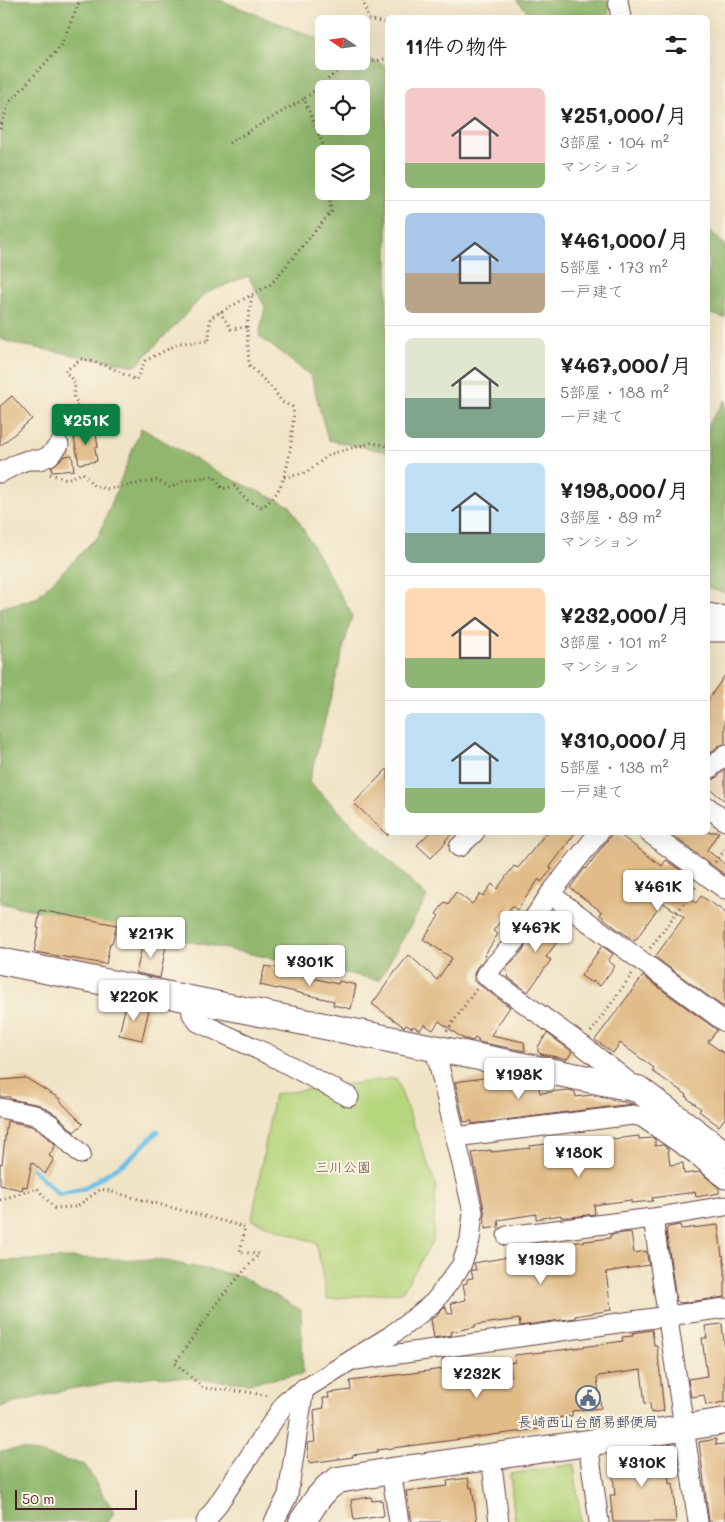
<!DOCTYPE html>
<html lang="ja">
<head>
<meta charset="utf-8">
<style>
	:root { --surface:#fff; --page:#f6f6f6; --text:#222; --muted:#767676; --line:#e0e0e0; --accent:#0b8043 }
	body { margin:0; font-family:Mali,"Klee One",sans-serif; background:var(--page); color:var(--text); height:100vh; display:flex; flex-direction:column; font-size:19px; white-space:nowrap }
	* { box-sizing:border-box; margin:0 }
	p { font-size:16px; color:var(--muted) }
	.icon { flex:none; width:28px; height:28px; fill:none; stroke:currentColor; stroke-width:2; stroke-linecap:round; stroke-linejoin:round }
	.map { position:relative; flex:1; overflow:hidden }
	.sheet { position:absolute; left:385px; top:15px; width:325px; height:820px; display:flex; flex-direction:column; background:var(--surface); border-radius:8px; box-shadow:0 5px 20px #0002 }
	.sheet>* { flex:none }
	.needle { width:32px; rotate:283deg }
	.controls { position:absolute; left:315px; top:15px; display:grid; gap:10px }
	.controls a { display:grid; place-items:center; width:55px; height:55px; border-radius:8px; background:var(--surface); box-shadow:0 5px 20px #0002; font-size:25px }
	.scale { position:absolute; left:15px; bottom:12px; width:122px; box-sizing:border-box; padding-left:5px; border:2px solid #4a1f2b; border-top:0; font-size:14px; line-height:18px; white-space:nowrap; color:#4a1f2b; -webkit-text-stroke:4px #fcf5e5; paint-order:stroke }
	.price { position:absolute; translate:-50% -42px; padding:0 11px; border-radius:5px; background:#fff; color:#222; font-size:16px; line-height:32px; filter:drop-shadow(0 1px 2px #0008) }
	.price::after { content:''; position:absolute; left:50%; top:30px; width:15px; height:11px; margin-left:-8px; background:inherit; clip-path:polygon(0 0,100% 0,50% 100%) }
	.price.active { background:var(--accent); color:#fff }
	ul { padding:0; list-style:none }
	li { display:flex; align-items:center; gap:15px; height:125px; padding:0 20px }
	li+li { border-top:1px solid var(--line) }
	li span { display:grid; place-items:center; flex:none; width:140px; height:100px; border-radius:8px; color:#555 }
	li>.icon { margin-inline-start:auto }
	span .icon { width:60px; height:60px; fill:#fffc; stroke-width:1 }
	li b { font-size:21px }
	h2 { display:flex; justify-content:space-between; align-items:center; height:60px; padding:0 20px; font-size:21px }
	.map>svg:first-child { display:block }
	.green { fill:#b6d67e; stroke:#807a54 }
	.forest { fill:#90b76d; stroke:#6d6b4c; fill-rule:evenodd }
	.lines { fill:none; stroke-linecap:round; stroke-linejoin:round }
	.stream { stroke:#6ac0e7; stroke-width:5 }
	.building { fill:#e1bc88 }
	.street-casing { stroke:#633d42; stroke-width:21 }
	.secondary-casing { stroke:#633d42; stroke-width:28 }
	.path { stroke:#633d42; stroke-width:3; stroke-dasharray:1 4; stroke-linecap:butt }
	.street { stroke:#fff; stroke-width:19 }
	.secondary { stroke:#fff; stroke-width:26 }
	.labels { text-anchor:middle; stroke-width:4; stroke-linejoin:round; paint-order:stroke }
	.park-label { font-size:14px; fill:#654d40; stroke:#fcf5e5 }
	.service-label { font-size:14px; font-weight:bold; fill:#4e5e75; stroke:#fcf5e5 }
</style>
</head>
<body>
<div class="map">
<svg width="725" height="1522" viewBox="0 0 725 1522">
	<rect width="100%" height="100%" fill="#fcf5e5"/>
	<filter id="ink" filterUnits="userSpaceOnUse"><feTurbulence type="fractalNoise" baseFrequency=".02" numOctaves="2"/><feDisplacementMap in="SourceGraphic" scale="10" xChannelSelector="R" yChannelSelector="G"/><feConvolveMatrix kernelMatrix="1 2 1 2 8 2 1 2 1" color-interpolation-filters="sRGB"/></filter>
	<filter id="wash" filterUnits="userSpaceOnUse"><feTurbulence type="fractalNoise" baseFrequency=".0096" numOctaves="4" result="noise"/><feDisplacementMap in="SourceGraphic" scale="20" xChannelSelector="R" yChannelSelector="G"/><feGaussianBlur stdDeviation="1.12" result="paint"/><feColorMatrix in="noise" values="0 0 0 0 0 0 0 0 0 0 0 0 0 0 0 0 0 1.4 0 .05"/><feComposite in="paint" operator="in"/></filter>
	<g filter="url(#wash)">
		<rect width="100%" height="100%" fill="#f0e4c6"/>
		<path class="green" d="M 396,1078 L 436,1185 L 433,1241 L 402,1292 L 327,1299 L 316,1243 L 252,1220 L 274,1094 Z
			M 574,1464 L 581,1522 L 515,1522 L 510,1474 Z"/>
		<path class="forest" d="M 0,0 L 220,0 L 324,41 L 324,61 L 361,61 L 361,56 L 387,66 L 387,452 L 328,440 L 311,376 L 259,336 L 265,307 L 248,276 L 206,293 L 136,366 L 20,345 L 0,339 ZM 324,89 L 361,89 L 361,126 L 324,126 ZM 324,154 L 361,154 L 361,191 L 324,191 Z
			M 516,0 L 608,0 L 609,14 L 607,18 L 533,17 Z
			M 708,228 L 725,246 L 725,318 L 708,313 Z
			M 725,400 L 725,593 L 708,588 L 708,424 Z
			M 141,428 L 225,476 L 290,506 L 352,615 L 309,782 L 427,897 L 379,980 L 0,903 L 0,608 L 36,598 L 99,535 Z
			M 73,1258 L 161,1260 L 241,1276 L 301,1310 L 303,1374 L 249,1383 L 155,1376 L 69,1389 L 0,1407 L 0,1261 Z
			M 21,1449 L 85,1465 L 114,1512 L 108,1522 L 0,1522 L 0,1451 Z"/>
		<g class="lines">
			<path class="stream" d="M 26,1163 L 59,1194 L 83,1189 L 127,1161 L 158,1131"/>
		</g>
		<g id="blocks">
			<path class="building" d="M 12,396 L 32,419 L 0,446 L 0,406 Z
				M 92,428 L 93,435 L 96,434 L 98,447 L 95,448 L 97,461 L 79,464 L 74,438 L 79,437 L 78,430 Z
				M 72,455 L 74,470 L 52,472 L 51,467 L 65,456 Z
				M 725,675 L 725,744 L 718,746 L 708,755 L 708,700 Z
				M 388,768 L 388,836 L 354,803 Z
				M 725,770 L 725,801 L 708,787 L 708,781 L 715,779 Z
				M 430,832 L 453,832 L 445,841 L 446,842 L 431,858 L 417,845 Z
				M 547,832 L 576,832 L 550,867 L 552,869 L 541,882 L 539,879 L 517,910 L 512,906 L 493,931 L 498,934 L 484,956 L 486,957 L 477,967 L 474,974 L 474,981 L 510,1007 L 491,1035 L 524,1042 L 525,1051 L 478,1042 L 479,1040 L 475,1037 L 473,1041 L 462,1038 L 439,1021 L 433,1030 L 424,1024 L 420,1030 L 413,1026 L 412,1028 L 406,1025 L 404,1027 L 372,1004 L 395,972 L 409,955 L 437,980 L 452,958 L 423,939 L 439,916 L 436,914 L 445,902 L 448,904 L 456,892 L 472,904 L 480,894 L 483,896 L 492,884 L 497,889 L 514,866 L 518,868 Z
				M 613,832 L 616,832 L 662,866 L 666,860 L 682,871 L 671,886 L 696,903 L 701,896 L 725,912 L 725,1004 L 723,1007 L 655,957 L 684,917 L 662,902 L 635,941 L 616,928 L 600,915 L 602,912 L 570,888 L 585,868 L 586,869 Z
				M 668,832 L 719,832 L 707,850 L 725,864 L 725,875 Z
				M 40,910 L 117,925 L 112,943 L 110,943 L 106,964 L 34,952 L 39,928 L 37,928 Z
				M 551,912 L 564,921 L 561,926 L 566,930 L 546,957 L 551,960 L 528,992 L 509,978 L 506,969 L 524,949 L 527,939 L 531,933 L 540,929 Z
				M 144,939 L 166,945 L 160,978 L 136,973 Z
				M 602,946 L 613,954 L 608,961 L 615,966 L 600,986 L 593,981 L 592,983 L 581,976 Z
				M 265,966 L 282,969 L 281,971 L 338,984 L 339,981 L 356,985 L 351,1009 L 333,1005 L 334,1001 L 278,988 L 277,989 L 260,985 Z
				M 643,976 L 717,1030 L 708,1042 L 725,1054 L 725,1118 L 719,1126 L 699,1111 L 701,1109 L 686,1097 L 687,1095 L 652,1071 L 654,1068 L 620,1043 L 613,1053 L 595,1040 Z
				M 126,1004 L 149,1009 L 142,1040 L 119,1035 Z
				M 547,1033 L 572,1052 L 567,1059 L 541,1054 L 538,1052 L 538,1047 Z
				M 497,1076 L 512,1079 L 512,1083 L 523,1081 L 529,1082 L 529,1084 L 538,1084 L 540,1093 L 569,1090 L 575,1092 L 576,1097 L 591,1095 L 633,1104 L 472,1124 L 472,1121 L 464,1122 L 455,1082 Z
				M 26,1078 L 60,1099 L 59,1100 L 83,1124 L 74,1132 L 58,1116 L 40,1105 L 10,1099 L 10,1097 L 0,1097 L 0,1080 Z
				M 7,1121 L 31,1126 L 43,1133 L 56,1145 L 49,1156 L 54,1159 L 45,1174 L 32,1162 L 27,1187 L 23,1186 L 22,1190 L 0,1185 L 0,1163 L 2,1164 Z
				M 639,1136 L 639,1139 L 653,1138 L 655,1139 L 655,1146 L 663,1145 L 668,1149 L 670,1165 L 683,1163 L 684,1174 L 700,1172 L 719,1188 L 719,1193 L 696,1197 L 695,1192 L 652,1198 L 653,1201 L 631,1203 L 631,1200 L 594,1205 L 595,1214 L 571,1217 L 561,1217 L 561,1215 L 536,1219 L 536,1214 L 498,1220 L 499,1227 L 485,1229 L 484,1209 L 472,1153 L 491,1150 L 491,1152 L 530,1148 L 529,1146 L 547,1144 L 548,1146 L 555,1145 L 555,1148 L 614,1138 L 614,1139 Z
				M 680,1225 L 681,1229 L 718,1225 L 722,1256 L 723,1255 L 725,1268 L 725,1297 L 680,1303 L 676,1300 L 666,1230 L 668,1227 Z
				M 631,1232 L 634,1253 L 646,1251 L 649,1265 L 606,1272 L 611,1310 L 575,1316 L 575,1318 L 520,1326 L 519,1319 L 475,1325 L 475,1327 L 451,1332 L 452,1335 L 434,1338 L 431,1319 L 437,1316 L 437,1314 L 445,1306 L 448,1314 L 453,1313 L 451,1303 L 466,1300 L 463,1284 L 467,1283 L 467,1279 L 473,1278 L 471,1270 L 476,1270 L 474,1263 L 521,1255 L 520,1253 L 531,1251 L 531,1248 L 610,1238 L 610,1235 Z
				M 722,1324 L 725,1352 L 725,1402 L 706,1405 L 704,1395 L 691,1397 L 688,1379 L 707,1376 L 702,1338 L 707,1338 L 705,1326 Z
				M 652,1330 L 654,1345 L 657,1345 L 664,1411 L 651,1413 L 650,1403 L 645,1404 L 641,1370 L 599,1376 L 597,1378 L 601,1408 L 572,1411 L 572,1416 L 538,1420 L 539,1429 L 377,1450 L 377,1452 L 352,1455 L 353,1457 L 309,1463 L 307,1443 L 315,1442 L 313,1425 L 315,1425 L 314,1410 L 324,1408 L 323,1398 L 329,1398 L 328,1393 L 351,1390 L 350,1381 L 443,1369 L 442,1359 L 456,1357 L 457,1368 L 466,1367 L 467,1381 L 511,1376 L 509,1363 L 515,1362 L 514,1355 L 561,1350 L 623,1341 L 622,1337 L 633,1336 L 632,1333 Z
				M 716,1439 L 716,1445 L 725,1444 L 725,1522 L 709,1522 L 699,1442 Z
				M 665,1447 L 669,1484 L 673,1483 L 676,1522 L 613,1522 L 610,1495 L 615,1495 L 611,1455 Z
				M 468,1478 L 470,1488 L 472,1487 L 477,1522 L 412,1522 L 406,1491 L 448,1486 L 447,1481 Z
				M 371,1497 L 372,1501 L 382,1500 L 384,1516 L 354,1520 L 351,1500 Z"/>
		</g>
	</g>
	<g filter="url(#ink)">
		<use href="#blocks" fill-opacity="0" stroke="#633d42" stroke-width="1"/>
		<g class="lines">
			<defs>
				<path id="street" d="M 618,0 L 621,18
					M 0,473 L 19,463 L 28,460 L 40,460 L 49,456 L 59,445
					M 708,613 L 725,616
					M 708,632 L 725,632
					M 708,770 L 725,755
					M 708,807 L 725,821
					M 648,832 L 725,889
					M 459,847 L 475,832
					M 550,894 L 725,1022
					M 531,922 L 550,894 L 599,832
					M 516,941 L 485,975 L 582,1045 L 635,1087
					M 190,1000 L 192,1014 L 198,1022 L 272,1056 L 349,1097
					M 0,1108 L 35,1115 L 50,1124 L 81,1154
					M 455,1137 L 633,1115 L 642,1117 L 697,1155 L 725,1179
					M 653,1218 L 698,1522
					M 507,1236 L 653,1218 L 725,1206
					M 356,1360 L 725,1308
					M 588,1443 L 599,1522
					M 491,1457 L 499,1522
					M 391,1471 L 399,1522
					M 206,1522 L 287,1400 L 390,1336 L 417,1316 L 435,1301 L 461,1266 L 470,1240 L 473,1212 L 435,1048
					M 274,1522 L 288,1495 L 304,1388"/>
				<path id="secondary" d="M 0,961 L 638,1089 L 725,1154
					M 302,1522 L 318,1498 L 328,1487 L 338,1480 L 391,1471 L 588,1443 L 725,1421"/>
			</defs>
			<use href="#street" class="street-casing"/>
			<use href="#secondary" class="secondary-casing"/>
			<path class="path" d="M 363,0 L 368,19 L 388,24
				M 0,129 L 9,103 L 61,46 L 80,0
				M 229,143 L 304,99
				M 325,154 L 324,147 L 304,99 L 339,70 L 388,58
				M 247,327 L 252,296
				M 70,435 L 72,432 L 78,404 L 74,397 L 75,383 L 65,371 L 81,359 L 105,365 L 136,380 L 145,361 L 180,343 L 209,341 L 210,318 L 271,284 L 331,212 L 329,191
				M 50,474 L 67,479 L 83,473 L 94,486 L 108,489 L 158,480 L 170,488 L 183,481 L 214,476 L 222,489 L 235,486 C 243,499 247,501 262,507 C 291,489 290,444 294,413 L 292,407 L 282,402 L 274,390 L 249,365 L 247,327 L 231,329 L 220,312
				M 284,477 L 306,473 L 330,454 L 371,443 L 388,446
				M 715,862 L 725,850
				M 650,948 L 696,887
				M 447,1031 L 476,989
				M 591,1032 L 632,974
				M 0,1200 L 37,1188 L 54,1208 L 76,1207 L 101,1189 L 245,1227 L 240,1252 L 259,1254 L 222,1296 L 175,1363 L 203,1388 L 248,1392 L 269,1396"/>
			<use href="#street" class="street"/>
			<use href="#secondary" class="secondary"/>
		</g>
	</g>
	<defs>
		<symbol id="civic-ring" viewBox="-11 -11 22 22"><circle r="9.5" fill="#fcf5e5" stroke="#5c6f8a" stroke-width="1.5"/><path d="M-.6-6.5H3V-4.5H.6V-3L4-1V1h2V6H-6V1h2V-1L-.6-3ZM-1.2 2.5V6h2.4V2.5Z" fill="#5c6f8a"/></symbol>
	</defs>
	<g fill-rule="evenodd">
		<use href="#civic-ring" x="574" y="1384" width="28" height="28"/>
	</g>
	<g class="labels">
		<g class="park-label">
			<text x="343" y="1172">三川公園</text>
		</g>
		<g class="service-label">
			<text x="588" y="1427">長崎西山台簡易郵便局</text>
		</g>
	</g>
</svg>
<div class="controls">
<a><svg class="needle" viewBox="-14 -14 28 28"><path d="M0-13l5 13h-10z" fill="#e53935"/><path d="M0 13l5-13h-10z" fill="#767676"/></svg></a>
<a><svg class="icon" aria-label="locate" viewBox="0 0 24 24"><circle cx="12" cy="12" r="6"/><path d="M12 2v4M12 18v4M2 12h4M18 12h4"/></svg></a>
<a><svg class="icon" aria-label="layers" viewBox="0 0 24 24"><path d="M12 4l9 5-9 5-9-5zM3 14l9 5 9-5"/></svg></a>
</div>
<div class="scale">50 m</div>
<b class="price active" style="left:86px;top:446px">¥251K</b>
<b class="price" style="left:658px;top:912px">¥461K</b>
<b class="price" style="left:536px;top:953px">¥467K</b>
<b class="price" style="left:151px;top:959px">¥217K</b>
<b class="price" style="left:310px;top:987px">¥301K</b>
<b class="price" style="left:134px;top:1022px">¥220K</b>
<b class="price" style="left:519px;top:1100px">¥198K</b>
<b class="price" style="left:579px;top:1178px">¥180K</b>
<b class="price" style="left:541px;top:1285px">¥193K</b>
<b class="price" style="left:477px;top:1399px">¥232K</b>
<b class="price" style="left:642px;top:1488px">¥310K</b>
<section class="sheet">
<h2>11件の物件<svg class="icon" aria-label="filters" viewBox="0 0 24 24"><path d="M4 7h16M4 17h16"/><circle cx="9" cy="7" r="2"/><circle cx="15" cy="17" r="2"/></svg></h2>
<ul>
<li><span style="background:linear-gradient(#f6c9c9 75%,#8fb573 0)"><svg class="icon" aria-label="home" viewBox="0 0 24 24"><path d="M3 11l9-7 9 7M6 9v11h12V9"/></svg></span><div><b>¥251,000/月</b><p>3部屋 · 104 m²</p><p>マンション</p></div></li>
<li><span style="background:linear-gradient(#a9c7e8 60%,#b9a48a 0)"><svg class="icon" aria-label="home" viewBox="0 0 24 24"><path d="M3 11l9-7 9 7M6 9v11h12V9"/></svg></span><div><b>¥461,000/月</b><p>5部屋 · 173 m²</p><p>一戸建て</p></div></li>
<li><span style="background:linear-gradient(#dfe7d0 60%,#7fa58c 0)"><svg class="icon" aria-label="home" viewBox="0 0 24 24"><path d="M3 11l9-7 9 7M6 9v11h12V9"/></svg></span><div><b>¥467,000/月</b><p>5部屋 · 188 m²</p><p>一戸建て</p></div></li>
<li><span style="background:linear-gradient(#bfe0f5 70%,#7fa58c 0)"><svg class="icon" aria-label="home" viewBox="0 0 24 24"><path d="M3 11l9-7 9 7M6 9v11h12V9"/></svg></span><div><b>¥198,000/月</b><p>3部屋 · 89 m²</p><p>マンション</p></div></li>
<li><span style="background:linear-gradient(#ffd9b3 70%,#8fb573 0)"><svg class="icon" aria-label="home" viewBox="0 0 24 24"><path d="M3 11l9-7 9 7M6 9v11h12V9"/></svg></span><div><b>¥232,000/月</b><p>3部屋 · 101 m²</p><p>マンション</p></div></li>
<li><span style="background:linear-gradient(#bfe0f5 75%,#8fb573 0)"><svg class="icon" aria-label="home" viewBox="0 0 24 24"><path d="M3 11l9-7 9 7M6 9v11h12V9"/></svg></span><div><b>¥310,000/月</b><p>5部屋 · 138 m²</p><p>一戸建て</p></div></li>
</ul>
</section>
</div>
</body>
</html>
